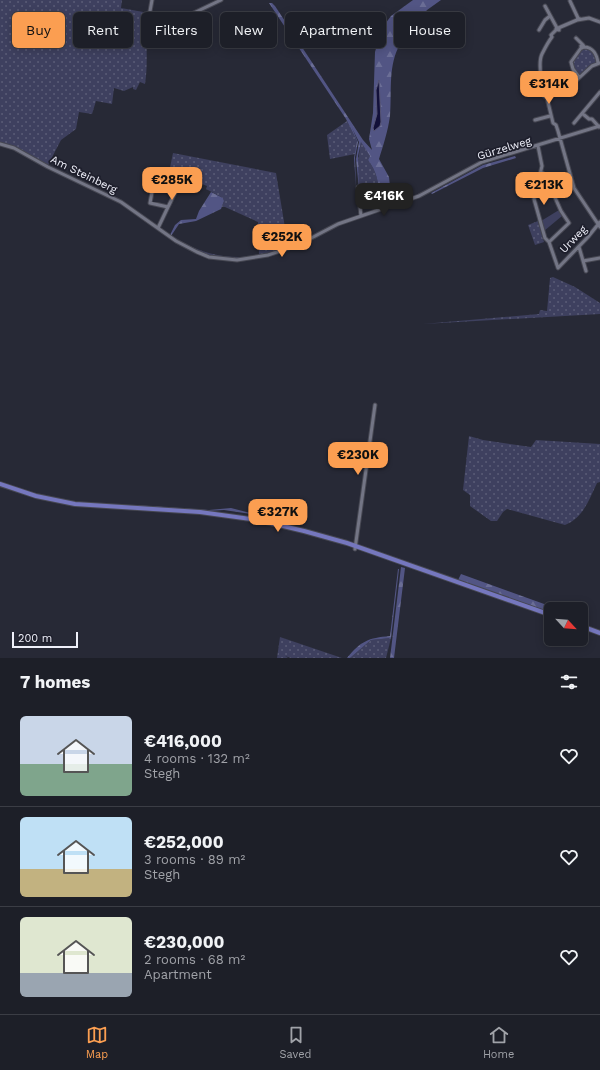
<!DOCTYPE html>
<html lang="en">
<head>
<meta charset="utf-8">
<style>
	:root { --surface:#1d1f28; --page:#2a2c34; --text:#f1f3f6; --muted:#a0a2a8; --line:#3b3d45; --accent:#fb9e51 }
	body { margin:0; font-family:"Work Sans",sans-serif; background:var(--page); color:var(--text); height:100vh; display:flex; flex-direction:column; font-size:15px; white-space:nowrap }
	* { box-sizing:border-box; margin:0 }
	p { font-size:13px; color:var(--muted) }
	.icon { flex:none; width:22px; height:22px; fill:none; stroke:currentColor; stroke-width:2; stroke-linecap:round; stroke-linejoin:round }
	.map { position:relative; height:658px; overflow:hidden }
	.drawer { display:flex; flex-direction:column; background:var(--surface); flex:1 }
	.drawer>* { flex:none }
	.banner { position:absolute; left:12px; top:12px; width:576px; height:36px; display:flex; gap:8px }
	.needle { width:26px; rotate:116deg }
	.buttons { position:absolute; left:544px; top:602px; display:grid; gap:8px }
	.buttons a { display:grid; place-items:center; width:44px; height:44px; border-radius:6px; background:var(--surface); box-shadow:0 2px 10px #0003,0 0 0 1px var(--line); font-size:20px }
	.scale { position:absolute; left:12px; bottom:10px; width:66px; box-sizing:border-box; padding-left:4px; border:2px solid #eff0fa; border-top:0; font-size:11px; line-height:14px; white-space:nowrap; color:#eff0fa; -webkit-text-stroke:3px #1e1f2c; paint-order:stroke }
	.price { position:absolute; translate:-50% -34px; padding:0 9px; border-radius:8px; background:var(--accent); color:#111; font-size:13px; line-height:26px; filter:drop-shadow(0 1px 2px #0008) }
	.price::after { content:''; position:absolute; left:50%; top:24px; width:12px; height:9px; margin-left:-6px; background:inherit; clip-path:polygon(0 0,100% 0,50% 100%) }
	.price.active { background:#222; color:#fff }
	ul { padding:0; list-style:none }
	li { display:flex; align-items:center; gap:12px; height:100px; padding:0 20px }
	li+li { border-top:1px solid var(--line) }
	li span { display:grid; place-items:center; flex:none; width:112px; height:80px; border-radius:6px; color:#555 }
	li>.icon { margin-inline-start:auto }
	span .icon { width:48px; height:48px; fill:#fffc; stroke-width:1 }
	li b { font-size:17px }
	h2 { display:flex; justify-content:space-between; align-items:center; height:48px; padding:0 20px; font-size:17px }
	.chip { padding:0 14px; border-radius:6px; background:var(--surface); box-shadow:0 2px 10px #0003,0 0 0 1px var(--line); font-size:14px; line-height:36px }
	.chip.active { background:var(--accent); color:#111 }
	.menu { display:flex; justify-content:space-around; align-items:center; height:56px; border-top:1px solid var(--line); background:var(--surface); font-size:11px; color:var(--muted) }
	.menu a { display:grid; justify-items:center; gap:2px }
	.menu .active { color:var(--accent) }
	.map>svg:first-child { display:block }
	.grass { fill:url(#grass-dots) }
	.forest { fill:url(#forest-firs) }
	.park { fill:#3e405f }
	.water { fill:#121039; stroke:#545373 }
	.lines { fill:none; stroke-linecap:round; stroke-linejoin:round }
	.minor-casing { stroke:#464752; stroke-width:5 }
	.major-casing { stroke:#464752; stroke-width:6 }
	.minor { stroke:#737585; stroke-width:3 }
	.major { stroke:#7577be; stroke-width:4 }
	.labels { text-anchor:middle; stroke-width:3.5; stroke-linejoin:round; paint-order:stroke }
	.street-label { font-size:11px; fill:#eff0fa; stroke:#1e1f2c }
</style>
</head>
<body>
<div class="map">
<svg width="600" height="658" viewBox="0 0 600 658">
	<defs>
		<pattern id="grass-dots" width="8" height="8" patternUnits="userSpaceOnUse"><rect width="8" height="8" fill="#3e405f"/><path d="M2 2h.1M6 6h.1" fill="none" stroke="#5a5c77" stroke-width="1.8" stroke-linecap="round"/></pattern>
		<pattern id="forest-firs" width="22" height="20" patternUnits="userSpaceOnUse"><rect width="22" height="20" fill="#525584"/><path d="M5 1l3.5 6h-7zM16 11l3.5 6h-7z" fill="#6b6e96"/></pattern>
	</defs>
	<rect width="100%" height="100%" fill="#272936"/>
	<path class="grass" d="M 0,0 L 122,0 L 121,8 L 149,13 C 144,36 149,60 145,84 L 140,82 L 136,90 L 133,89 L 133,87 L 124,91 L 114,88 L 112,104 L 96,101 L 92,114 L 79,112 L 76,129 L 61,140 L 48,165 L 14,147 L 0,143 Z
		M 586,48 L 595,54 L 598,62 L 592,64 L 579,75 L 574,68 L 572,62 L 581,51 Z
		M 347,121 L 357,141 L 355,154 L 330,159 L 327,135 Z
		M 361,141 L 370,156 L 368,160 C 379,175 379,186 378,204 L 381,209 L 376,211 L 370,190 L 359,192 L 358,161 Z
		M 173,153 L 276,173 L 288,246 L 319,233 C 278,258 209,273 170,235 C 199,253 225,261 259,255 L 258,222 L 225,207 L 222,207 L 224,201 L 223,198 L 206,189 L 207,186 L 202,184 L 200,186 L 182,178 L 177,191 L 166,187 Z
		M 538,221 L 544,242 L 535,245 L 528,225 Z
		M 553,277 L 575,287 L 600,303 L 600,314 L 423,324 L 539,314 L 540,310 L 547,311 L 550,278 Z
		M 469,436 L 483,440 L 531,447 L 536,440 L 600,444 L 600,482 L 597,483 C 589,500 583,518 565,525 L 507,509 L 503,512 L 497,521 L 491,521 L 470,506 L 470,495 L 463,490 Z
		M 280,637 L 342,658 L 291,658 L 285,656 L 288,658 L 277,658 Z
		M 391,638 L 386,658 L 350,658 L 371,640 Z"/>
	<path class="forest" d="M 413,0 L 441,0 L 427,10 L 398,48 C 388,69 392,94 390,116 C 388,131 383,146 379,159 L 389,177 L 392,205 L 381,209 L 378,204 C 379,186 379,175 368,160 L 370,156 L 361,142 L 358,156 L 359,189 L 356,159 L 359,142 L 352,128 L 358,142 L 355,157 L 356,187 L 354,158 L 357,141 L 346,119 L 269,3 L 272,3 L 275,6 L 363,140 L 372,150 L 369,139 L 373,113 L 375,52 L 382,28 L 391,16 Z
		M 515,156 L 516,158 L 483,168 L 432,194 L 431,193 L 483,165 Z
		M 211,192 L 223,198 L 224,201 L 221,209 L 196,221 L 179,224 L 171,236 L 170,235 L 175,225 L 181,220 L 196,219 L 199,211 Z
		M 134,505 L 209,510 L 231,508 L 258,515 L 224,510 L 207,511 L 131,507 Z
		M 401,567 L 405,568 L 394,658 L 390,658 Z
		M 398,569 L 399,569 L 391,638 L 371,640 L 350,658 L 347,658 C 361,641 368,638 390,636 Z
		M 461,574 L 558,609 L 551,609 L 551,613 L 458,580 Z"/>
	<path class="park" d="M 559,210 L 562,216 L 544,231 L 541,221 Z"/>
	<path class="water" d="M 379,80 L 381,122 L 380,126 L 374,131 L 373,128 L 377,114 L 376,90 Z"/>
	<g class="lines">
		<defs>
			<path id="minor" d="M 570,1 L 578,18
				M 545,6 L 557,28
				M 580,19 L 578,18 L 577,20 L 589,18 L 600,22
				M 177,21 L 221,0
				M 559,28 L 559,30 L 556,29 L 577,20
				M 539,30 L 545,20 L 550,16
				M 147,38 L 147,28 L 152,0
				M 576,38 L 583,45
				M 583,45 L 584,47 L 582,48 L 581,46 Z
				M 584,47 C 593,47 597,55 598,63
				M 579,77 L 573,69 L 571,62 L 581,48
				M 546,94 L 544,96 L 547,98 L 548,95 C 541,91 538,62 542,54 C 545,48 548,42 552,37 L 551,35 L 556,30
				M 548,95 L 567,89 L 592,66 L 600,63
				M 547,98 L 553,123 L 556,125 L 558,131 L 574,188 L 600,227
				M 583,114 L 589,119 L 592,119 L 599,127
				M 535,120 L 550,116
				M 574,123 L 600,92
				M 0,144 L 14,148 L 48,167 L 121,202 L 176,241 L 197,252 L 209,257 L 237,260 L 268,255 L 298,245 L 338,224 L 419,196 L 482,162 L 600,126
				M 538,146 L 542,166 L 534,199 L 545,238 L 549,242 L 558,268 L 588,237 L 600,222
				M 541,172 L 545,175 L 561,211 L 569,223 L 549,242
				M 155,176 L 150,203 L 168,207 L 158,228
				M 358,187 L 361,216
				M 168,207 L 176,191
				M 579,247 L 586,271
				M 583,261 L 600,258
				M 355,549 L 375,405"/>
			<path id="major" d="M 0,484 L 36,496 L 75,504 L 200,512 L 258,520 L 304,531 L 347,543 L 551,615
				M 581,626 L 600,633"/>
		</defs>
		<use href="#minor" class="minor-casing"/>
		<use href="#major" class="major-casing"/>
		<use href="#minor" class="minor"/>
		<use href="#major" class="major"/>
	</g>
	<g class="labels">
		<g class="street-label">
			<text transform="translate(504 148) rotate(-17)" y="4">Gürzelweg</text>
			<text transform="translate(84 174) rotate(26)" y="4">Am Steinberg</text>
			<text transform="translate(573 239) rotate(-46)" y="4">Urweg</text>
		</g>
	</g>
</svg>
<div class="buttons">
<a><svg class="needle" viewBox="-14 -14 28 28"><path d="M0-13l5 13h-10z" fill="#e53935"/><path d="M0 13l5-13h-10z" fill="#a0a2a8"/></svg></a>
</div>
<div class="scale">200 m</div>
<b class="price" style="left:549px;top:105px">€314K</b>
<b class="price" style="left:172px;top:201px">€285K</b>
<b class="price" style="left:544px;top:206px">€213K</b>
<b class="price active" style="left:384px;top:217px">€416K</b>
<b class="price" style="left:282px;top:258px">€252K</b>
<b class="price" style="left:358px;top:476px">€230K</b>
<b class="price" style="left:278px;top:533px">€327K</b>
<div class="banner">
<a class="chip active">Buy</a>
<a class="chip">Rent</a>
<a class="chip">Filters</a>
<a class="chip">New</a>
<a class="chip">Apartment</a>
<a class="chip">House</a>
</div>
</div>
<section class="drawer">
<h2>7 homes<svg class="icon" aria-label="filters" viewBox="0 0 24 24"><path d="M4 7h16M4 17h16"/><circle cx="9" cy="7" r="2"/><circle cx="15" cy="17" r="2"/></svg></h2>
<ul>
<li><span style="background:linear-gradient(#c9d6e8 60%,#7fa58c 0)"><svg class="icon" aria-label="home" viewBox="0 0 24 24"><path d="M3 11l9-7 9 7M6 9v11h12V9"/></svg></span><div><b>€416,000</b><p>4 rooms · 132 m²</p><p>Stegh</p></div><svg class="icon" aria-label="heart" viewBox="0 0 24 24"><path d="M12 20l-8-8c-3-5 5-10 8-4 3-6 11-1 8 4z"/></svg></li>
<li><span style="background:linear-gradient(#bfe0f5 65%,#c2b280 0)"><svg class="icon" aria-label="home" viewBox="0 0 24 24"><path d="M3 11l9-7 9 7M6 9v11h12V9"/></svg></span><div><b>€252,000</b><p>3 rooms · 89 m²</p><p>Stegh</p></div><svg class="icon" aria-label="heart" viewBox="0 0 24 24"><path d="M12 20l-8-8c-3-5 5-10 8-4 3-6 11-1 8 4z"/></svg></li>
<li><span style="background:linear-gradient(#dfe7d0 70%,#9aa5b1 0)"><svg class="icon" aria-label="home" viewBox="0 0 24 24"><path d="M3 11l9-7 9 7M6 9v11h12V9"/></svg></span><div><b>€230,000</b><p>2 rooms · 68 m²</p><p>Apartment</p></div><svg class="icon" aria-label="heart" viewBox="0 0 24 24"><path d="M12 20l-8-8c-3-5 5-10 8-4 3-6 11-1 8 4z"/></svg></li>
</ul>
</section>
<nav class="menu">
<a class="active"><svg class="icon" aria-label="map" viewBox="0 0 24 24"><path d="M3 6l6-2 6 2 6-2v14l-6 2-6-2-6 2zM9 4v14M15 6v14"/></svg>Map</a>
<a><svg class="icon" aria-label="saved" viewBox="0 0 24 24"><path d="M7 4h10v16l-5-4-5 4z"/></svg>Saved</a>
<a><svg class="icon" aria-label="home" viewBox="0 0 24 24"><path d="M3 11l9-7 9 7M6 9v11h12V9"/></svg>Home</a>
</nav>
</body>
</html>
